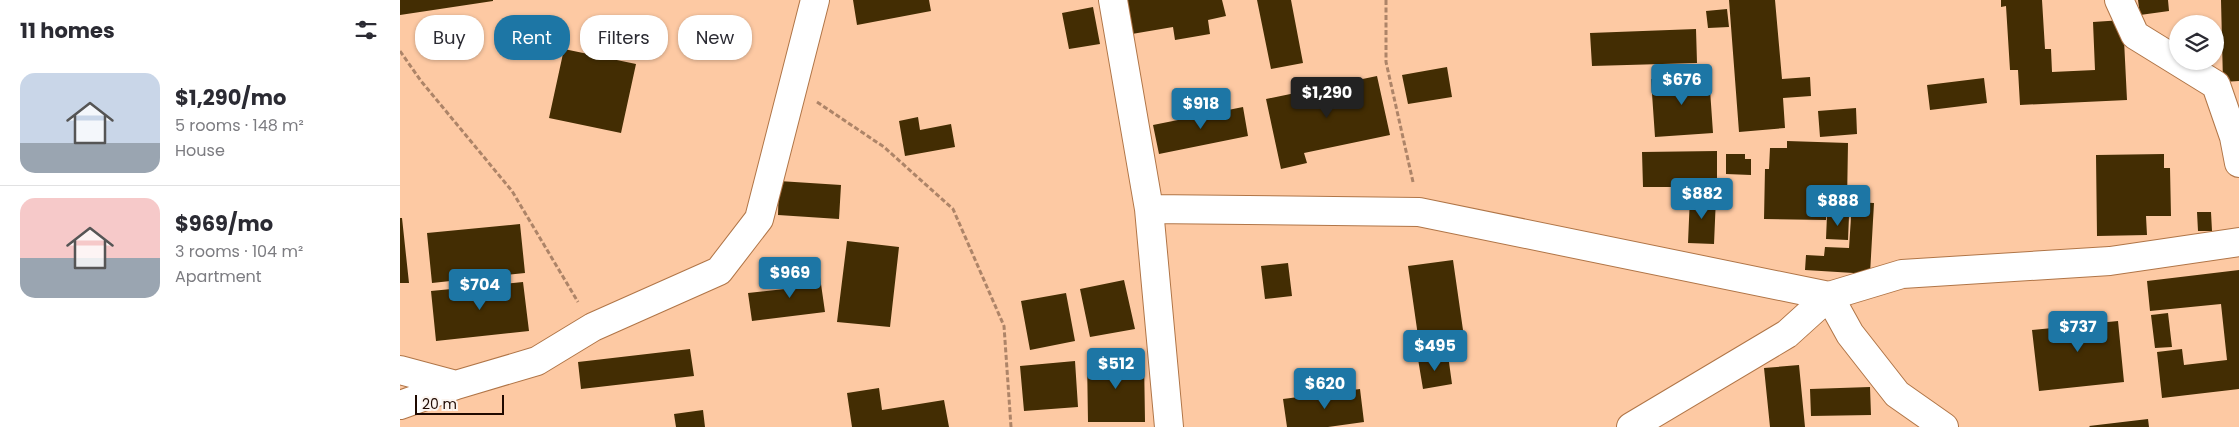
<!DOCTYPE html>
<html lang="en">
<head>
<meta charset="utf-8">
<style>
	:root { --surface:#fff; --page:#f7f7f7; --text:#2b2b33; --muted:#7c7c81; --line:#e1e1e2; --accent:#1d76a5 }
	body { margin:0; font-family:Poppins,sans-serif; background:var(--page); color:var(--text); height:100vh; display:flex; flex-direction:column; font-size:19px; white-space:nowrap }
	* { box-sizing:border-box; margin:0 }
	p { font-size:16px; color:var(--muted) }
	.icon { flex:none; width:28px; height:28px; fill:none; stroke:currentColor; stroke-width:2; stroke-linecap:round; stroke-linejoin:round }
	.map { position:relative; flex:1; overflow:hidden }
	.panel { display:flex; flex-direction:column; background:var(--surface); width:400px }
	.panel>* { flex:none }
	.guide { position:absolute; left:15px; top:15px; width:475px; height:45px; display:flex; gap:10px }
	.controls { position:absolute; left:1769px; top:15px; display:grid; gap:10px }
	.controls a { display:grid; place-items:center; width:55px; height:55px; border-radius:50%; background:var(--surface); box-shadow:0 1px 4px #0004; font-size:25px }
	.scale { position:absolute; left:15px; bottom:12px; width:89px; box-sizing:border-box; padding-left:5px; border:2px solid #1f0900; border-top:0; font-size:14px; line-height:18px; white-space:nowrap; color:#1f0900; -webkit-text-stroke:4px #fcf5f0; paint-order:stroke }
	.price { position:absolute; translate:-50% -42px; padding:0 11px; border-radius:5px; background:var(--accent); color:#fff; font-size:16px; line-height:32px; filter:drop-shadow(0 1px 2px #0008) }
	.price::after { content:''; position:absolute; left:50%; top:30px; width:15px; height:11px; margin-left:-8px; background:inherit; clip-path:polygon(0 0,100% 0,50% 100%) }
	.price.selected { background:#222; color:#fff }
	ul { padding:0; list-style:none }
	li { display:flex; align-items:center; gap:15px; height:125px; padding:0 20px }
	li+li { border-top:1px solid var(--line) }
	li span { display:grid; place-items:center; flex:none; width:140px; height:100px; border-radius:15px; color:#555 }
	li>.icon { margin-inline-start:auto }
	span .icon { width:60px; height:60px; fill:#fffc; stroke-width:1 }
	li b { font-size:21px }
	h2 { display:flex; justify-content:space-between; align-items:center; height:60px; padding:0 20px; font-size:21px }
	.chip { padding:0 18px; border-radius:20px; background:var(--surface); box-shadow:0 1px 4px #0004; font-size:18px; line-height:45px }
	.chip.selected { background:var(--accent); color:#fff }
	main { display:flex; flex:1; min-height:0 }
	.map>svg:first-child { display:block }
	.building { fill:#432d03 }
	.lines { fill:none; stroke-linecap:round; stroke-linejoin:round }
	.minor-casing { stroke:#b07547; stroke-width:30 }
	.path { stroke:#ad8468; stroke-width:3; stroke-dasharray:5 2.5; stroke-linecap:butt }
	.minor { stroke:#fff; stroke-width:28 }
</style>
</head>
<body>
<main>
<section class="panel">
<h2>11 homes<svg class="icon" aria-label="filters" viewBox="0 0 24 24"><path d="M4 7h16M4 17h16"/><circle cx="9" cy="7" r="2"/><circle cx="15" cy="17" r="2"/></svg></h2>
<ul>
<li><span style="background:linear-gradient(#c9d6e8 70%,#9aa5b1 0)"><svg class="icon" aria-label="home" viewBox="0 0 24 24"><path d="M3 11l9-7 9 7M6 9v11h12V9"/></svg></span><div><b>$1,290/mo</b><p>5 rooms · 148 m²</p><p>House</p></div></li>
<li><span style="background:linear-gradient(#f6c9c9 60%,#9aa5b1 0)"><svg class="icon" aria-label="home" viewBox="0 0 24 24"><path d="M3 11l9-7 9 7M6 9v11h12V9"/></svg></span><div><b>$969/mo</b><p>3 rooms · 104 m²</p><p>Apartment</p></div></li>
</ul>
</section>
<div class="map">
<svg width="1839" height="427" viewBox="0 0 1839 427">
	<rect width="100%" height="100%" fill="#fdc9a3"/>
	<path class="building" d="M 0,0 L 93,0 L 93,1 L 0,15 Z
		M 453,0 L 529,0 L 531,11 L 457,25 Z
		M 719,0 L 822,0 L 826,16 L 808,20 L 810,34 L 775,40 L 773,27 L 726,35 Z
		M 857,0 L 891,0 L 903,63 L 871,69 Z
		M 1329,0 L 1375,0 L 1382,79 L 1410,77 L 1411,96 L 1383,98 L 1385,128 L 1339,132 Z
		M 1601,0 L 1642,0 L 1645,49 L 1651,49 L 1652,72 L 1695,70 L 1693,22 L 1723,20 L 1727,100 L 1620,105 L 1618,70 L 1610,70 L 1606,6 L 1601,7 Z
		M 1738,0 L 1768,0 L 1769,11 L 1740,15 Z
		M 1821,0 L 1839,0 L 1839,81 L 1823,82 Z
		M 693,7 L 700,44 L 669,49 L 662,13 Z
		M 1327,9 L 1329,27 L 1308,28 L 1306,11 Z
		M 1296,29 L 1297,63 L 1192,66 L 1190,33 Z
		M 164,49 L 236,64 L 221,133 L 149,118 Z
		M 1047,67 L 1052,97 L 1008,104 L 1002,75 Z
		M 1309,75 L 1313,133 L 1255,137 L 1251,79 Z
		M 977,76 L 990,135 L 904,153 L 907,163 L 881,169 L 866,99 Z
		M 1584,78 L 1587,103 L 1530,110 L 1527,85 Z
		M 843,107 L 848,136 L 759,154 L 753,125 Z
		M 1456,108 L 1457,134 L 1420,137 L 1418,111 Z
		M 518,117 L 520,130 L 551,124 L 555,147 L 505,156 L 499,121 Z
		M 1387,141 L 1448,143 L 1447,203 L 1441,203 L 1441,211 L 1426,210 L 1426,220 L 1364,219 L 1365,169 L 1369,169 L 1370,148 L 1387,148 Z
		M 1317,151 L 1317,194 L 1283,194 L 1283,187 L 1243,187 L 1242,152 Z
		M 1326,154 L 1345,154 L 1345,159 L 1351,159 L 1351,175 L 1326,174 Z
		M 1764,154 L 1764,168 L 1770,168 L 1771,216 L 1746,216 L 1747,235 L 1697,236 L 1696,155 Z
		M 379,181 L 441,185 L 439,219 L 378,215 Z
		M 1290,196 L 1316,197 L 1314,244 L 1288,243 Z
		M 1452,202 L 1474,203 L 1470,274 L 1405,270 L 1406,255 L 1424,256 L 1425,247 L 1449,248 Z
		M 1797,212 L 1811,212 L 1812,231 L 1798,231 Z
		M 1427,215 L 1449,216 L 1448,240 L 1426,239 Z
		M 0,218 L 2,218 L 9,283 L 0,283 Z
		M 120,224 L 125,273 L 32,283 L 27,233 Z
		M 447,241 L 499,247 L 490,327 L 437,322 Z
		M 1053,260 L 1064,337 L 1019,343 L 1008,266 Z
		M 888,263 L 892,296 L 865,299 L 861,266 Z
		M 419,270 L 425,312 L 352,321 L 348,293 L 394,288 L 392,273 Z
		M 1839,270 L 1839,389 L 1762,398 L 1757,352 L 1782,349 L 1784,365 L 1827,360 L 1821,304 L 1750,311 L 1747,281 Z
		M 724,280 L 735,329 L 690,337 L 680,289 Z
		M 123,282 L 129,331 L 36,341 L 31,291 Z
		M 666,293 L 675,341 L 630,350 L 621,301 Z
		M 1697,312 L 1698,323 L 1718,321 L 1724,382 L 1639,391 L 1632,330 L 1663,327 L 1662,316 Z
		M 1768,313 L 1772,347 L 1755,348 L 1751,315 Z
		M 290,349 L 294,376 L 181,389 L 178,362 Z
		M 1048,355 L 1052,384 L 1023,389 L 1018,359 Z
		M 744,357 L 745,422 L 688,422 L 687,358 Z
		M 675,361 L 678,407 L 624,411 L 620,366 Z
		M 1399,365 L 1405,427 L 1370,427 L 1364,368 Z
		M 1470,387 L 1471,415 L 1411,416 L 1410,389 Z
		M 479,388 L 482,410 L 544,400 L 549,427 L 452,427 L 447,393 Z
		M 960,389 L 964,422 L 928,427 L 887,427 L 883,399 Z
		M 303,410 L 305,427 L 276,427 L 274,414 Z
		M 1748,419 L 1749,427 L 1690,427 L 1689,426 Z"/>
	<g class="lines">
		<defs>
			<path id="minor" d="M 713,0 L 749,209 L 769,427
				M 1719,0 L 1735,35 L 1816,85 L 1834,137 L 1839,163
				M 749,209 L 1019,212 L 1429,296 L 1450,334 L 1497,394 L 1544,427
				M 0,370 L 56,385
				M 0,405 L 56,385 L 137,361 L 193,327 L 319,271 L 359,219 L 415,0
				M 1231,427 L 1387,334 L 1429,296 L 1502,274 L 1710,261 L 1839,242"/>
		</defs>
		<use href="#minor" class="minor-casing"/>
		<path class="path" d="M 986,0 L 986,62 L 1013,182
			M 0,51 L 21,81 L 112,191 L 178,302
			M 417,102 L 484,147 L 553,209 L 604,326 L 611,427"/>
		<use href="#minor" class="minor"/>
	</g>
</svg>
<div class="controls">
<a><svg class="icon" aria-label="layers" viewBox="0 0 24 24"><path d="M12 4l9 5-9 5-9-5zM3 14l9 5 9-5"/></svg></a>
</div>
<div class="scale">20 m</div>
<b class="price" style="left:1282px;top:106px">$676</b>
<b class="price selected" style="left:927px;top:119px">$1,290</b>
<b class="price" style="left:801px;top:130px">$918</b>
<b class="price" style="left:1302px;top:220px">$882</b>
<b class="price" style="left:1438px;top:227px">$888</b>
<b class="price" style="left:390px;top:299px">$969</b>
<b class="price" style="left:80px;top:311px">$704</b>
<b class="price" style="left:1678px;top:353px">$737</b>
<b class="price" style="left:1035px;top:372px">$495</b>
<b class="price" style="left:716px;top:390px">$512</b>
<b class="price" style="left:925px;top:410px">$620</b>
<div class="guide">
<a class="chip">Buy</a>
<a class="chip selected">Rent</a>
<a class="chip">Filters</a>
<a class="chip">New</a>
</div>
</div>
</main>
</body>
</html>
